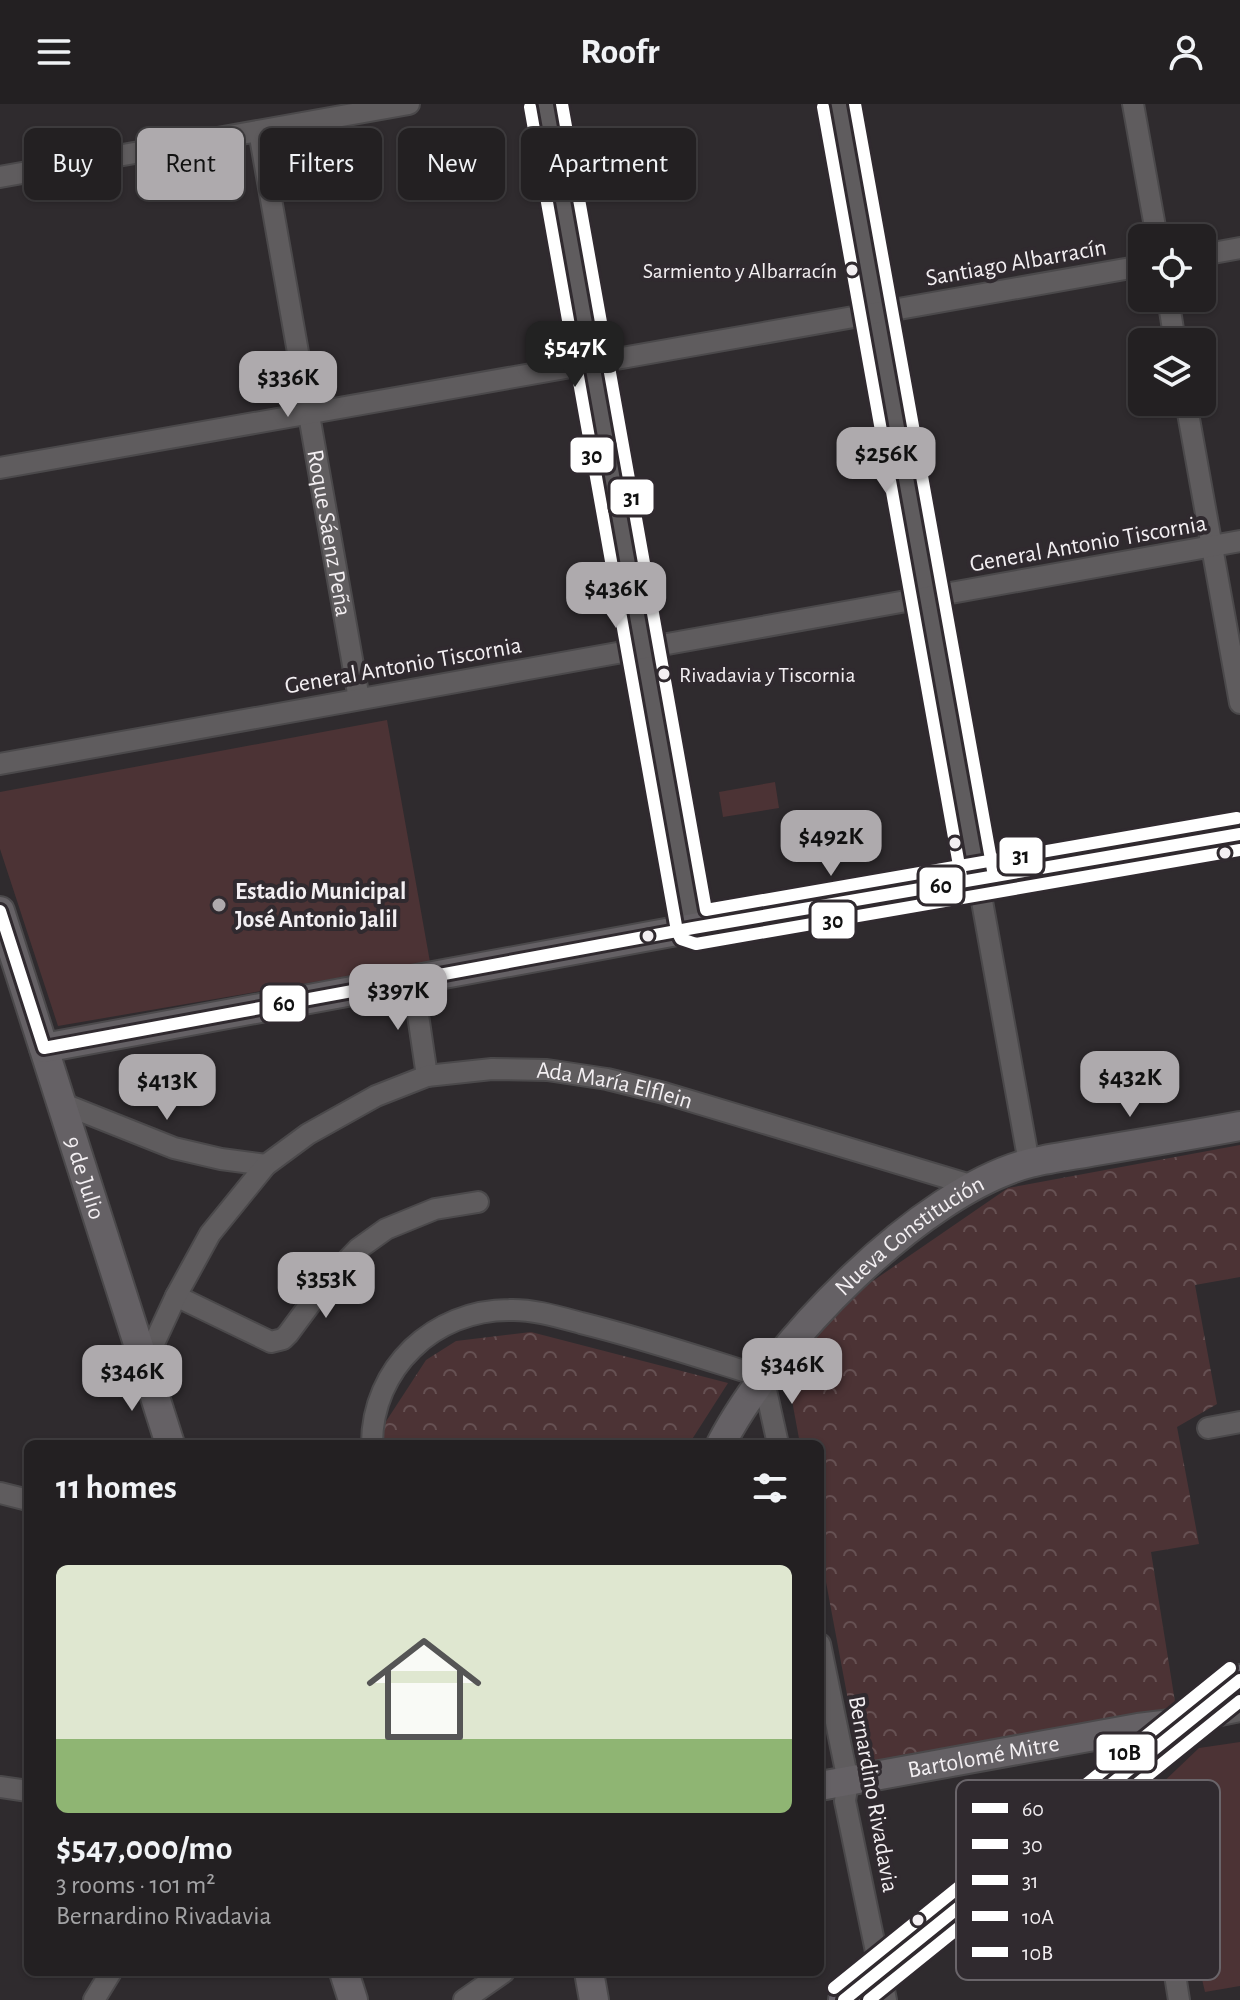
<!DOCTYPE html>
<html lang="en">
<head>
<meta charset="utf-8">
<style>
	:root { --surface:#232022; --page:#2f2d2f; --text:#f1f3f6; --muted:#a3a3a5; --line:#403e40; --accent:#aeaaad }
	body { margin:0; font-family:"Alegreya Sans",sans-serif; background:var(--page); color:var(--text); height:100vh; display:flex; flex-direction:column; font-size:30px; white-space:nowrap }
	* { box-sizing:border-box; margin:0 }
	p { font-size:26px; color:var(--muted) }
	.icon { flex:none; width:44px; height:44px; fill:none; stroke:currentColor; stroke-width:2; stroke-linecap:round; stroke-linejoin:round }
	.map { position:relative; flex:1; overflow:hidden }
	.details { position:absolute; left:24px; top:1336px; width:800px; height:536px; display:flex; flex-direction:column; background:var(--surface); border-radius:12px; box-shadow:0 2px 6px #0004,0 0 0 2px var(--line) }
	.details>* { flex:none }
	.hud { position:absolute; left:24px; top:24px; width:800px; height:72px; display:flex; gap:16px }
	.tools { position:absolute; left:1128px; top:120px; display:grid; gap:16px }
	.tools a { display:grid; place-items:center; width:88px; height:88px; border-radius:12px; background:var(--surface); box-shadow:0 2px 6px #0004,0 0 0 2px var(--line); font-size:40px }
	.price { position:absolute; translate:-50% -68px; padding:0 18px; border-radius:16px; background:var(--accent); color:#111; font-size:26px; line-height:52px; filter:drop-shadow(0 2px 4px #0008) }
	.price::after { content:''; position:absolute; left:50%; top:48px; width:24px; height:18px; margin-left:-12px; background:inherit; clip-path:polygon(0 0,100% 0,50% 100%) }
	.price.selected { background:#222; color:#fff }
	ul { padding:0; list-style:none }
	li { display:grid; align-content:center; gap:16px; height:424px; padding:0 32px }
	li+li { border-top:2px solid var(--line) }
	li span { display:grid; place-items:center; height:248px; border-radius:12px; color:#555 }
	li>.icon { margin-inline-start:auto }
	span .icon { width:144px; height:144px; fill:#fffc; stroke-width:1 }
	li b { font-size:34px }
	h2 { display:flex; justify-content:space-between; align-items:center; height:96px; padding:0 32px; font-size:34px }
	.chip { padding:0 28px; border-radius:12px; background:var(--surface); box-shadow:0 2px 6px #0004,0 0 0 2px var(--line); font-size:28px; line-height:72px }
	.chip.selected { background:var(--accent); color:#111 }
	header { display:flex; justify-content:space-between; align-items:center; height:104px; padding:0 32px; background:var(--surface); font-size:36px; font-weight:600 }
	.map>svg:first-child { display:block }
	.grass { fill:#4c3335 }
	.park { fill:url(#park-crowns) }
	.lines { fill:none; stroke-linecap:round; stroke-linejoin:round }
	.street-casing { stroke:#4b494b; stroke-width:24 }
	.secondary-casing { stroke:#4b494b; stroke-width:32 }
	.primary-casing { stroke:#4b494b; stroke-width:34 }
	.street { stroke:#5f5c5e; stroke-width:20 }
	.secondary { stroke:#656165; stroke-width:28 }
	.primary { stroke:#6a656d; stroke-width:30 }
	.bus-1-casing { stroke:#302a2f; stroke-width:18 }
	.bus-2-casing { stroke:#302a2f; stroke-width:18 }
	.bus-3-casing { stroke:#302a2f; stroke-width:18 }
	.bus-4-casing { stroke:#302a2f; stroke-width:18 }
	.bus-5-casing { stroke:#302a2f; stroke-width:18 }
	.bus-1 { stroke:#fff; stroke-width:12 }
	.bus-2 { stroke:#fff; stroke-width:12 }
	.bus-3 { stroke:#fff; stroke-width:12 }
	.bus-4 { stroke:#fff; stroke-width:12 }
	.bus-5 { stroke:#fff; stroke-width:12 }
	.bus-dot { fill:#f3eff2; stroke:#302a2f; stroke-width:3 }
	.poi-dot { fill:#aeaaad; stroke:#302a2f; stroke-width:3 }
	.labels { text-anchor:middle; stroke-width:8; stroke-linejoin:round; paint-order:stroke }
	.bus-label { font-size:22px; fill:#f3eff2; stroke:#302a2f; text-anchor:end }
	.street-label { font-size:24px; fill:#f3eff2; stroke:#302a2f }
	.poi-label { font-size:24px; font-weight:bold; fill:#f3eff2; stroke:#302a2f; text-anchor:start }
	.key { fill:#302a2f; stroke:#6a656a; stroke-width:2 }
	.key-label { font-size:22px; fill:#f3eff2 }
	.line-badge { stroke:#302a2f; stroke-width:3 }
	.pale-badge-label { font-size:22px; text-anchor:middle; font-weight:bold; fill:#111 }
</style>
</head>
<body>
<header><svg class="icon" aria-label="menu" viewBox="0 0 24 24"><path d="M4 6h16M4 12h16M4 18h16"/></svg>Roofr<svg class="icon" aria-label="person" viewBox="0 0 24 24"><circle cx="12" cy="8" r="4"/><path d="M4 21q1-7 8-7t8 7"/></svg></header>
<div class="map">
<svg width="1240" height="1896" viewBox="0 0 1240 1896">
	<defs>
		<pattern id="park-crowns" width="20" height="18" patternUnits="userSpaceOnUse" patternTransform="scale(2)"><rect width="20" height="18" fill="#4c3335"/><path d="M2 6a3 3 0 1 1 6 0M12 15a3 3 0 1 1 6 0" fill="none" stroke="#665153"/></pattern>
	</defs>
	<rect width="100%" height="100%" fill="#2f2b2e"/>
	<path class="grass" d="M 387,616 L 430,858 L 58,922 L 0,745 L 0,688 Z
		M 775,678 L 779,704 L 723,713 L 719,688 Z
		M 1240,1638 L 1240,1882 L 1205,1888 L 1157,1684 L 1199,1644 Z"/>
	<path class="park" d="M 1240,1041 L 1240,1173 L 1195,1181 L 1217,1300 L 1177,1323 L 1199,1440 L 1151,1448 L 1176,1604 L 860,1660 L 820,1446 L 820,1340 L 800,1340 L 787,1269 L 848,1194 L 1008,1084 Z
		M 531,1228 L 728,1279 L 689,1340 L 384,1340 L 383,1322 L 426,1256 L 456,1237 Z"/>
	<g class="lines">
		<defs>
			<g id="street">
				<path d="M 546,0 L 693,824"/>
				<path d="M 839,0 L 1029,1059"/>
				<path d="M 1133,0 L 1157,134"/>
				<path id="s1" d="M 259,27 L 359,595"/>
				<path d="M 0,73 L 409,0"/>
				<path d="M 1202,151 L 1240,144"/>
				<path d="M 1168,194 L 1175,238"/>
				<path d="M 1186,298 L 1240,599"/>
				<path d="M 0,364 L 1142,162"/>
				<path d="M 0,660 L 1240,437"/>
				<path d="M 413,877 L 427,972"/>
				<path d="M 61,999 L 174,1044 L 221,1055 L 266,1061"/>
				<path d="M 176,1192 L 271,1238 L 283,1235 L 288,1230 L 328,1176 L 358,1145 L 386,1125 L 435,1105 L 478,1098"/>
				<path id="s2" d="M 144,1261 L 176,1192 L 210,1130 L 266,1061 L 308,1030 L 376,992 L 427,972 L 492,965 L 547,966 L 607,975 L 664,989 L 974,1082"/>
				<path d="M 1208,1324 L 1240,1318"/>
				<path d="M 372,1340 C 372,1264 434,1206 509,1206 C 533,1205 559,1213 581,1219 C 642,1234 702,1254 763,1273 L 778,1340"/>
				<path d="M 0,1389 L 28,1396"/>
				<path d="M 820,1540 L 848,1677 L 845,1697 L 886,1896"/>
				<path d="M 1196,1616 L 1240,1607"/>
				<path d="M 1141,1656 L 1179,1896"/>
				<path d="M 0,1683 L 28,1687"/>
				<path d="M 94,1896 L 111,1868"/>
				<path d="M 464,1896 L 504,1868"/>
			</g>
			<g id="secondary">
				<path id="s3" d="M 0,807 L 170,1340"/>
				<path d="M 44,944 L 693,824 L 1240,730"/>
				<path id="s4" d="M 721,1340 C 772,1241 920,1087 1030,1059 C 1051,1054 1074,1051 1096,1047 C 1144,1039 1192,1031 1240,1022"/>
				<path id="s5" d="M 820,1682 L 1138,1624 L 1188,1618"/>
				<path d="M 344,1868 L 353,1896"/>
				<path d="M 589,1868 L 594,1896"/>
			</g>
			<path id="primary" d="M 844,1896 L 1240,1576"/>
		</defs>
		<use href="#street" class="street-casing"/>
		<use href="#secondary" class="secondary-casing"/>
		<use href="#primary" class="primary-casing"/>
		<use href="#street" class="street"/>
		<use href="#secondary" class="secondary"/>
		<use href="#primary" class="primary"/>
		<defs>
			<path id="bus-1" d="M 0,807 L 44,944
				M 44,944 L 693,824 L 1240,730
				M 844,1896 L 1240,1576"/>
			<path id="bus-2" d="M 530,3 L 677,827 L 681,835 L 696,840 L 1240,746
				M 823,3 L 962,778"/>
			<path id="bus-3" d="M 562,0 L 706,806 L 1237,714
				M 855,0 L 994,772"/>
			<path id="bus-4" d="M 869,1896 L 1240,1597"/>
			<path id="bus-5" d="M 834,1884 L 1230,1564"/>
		</defs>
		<use href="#bus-1" class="bus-1-casing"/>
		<use href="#bus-2" class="bus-2-casing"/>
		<use href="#bus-3" class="bus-3-casing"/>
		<use href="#bus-4" class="bus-4-casing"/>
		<use href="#bus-5" class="bus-5-casing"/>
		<use href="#bus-1" class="bus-1"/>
		<use href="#bus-2" class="bus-2"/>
		<use href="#bus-3" class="bus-3"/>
		<use href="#bus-4" class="bus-4"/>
		<use href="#bus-5" class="bus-5"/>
	</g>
	<g class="bus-dot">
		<circle cx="852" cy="166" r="7"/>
		<circle cx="664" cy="570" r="7"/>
		<circle cx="955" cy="739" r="7"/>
		<circle cx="1225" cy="749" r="7"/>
		<circle cx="648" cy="832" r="7"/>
		<circle cx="918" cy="1816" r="7"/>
	</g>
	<circle class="poi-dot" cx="219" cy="801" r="8"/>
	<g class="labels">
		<g class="bus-label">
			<text x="837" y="174">Sarmiento y Albarracín</text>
			<text x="679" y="578" text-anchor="start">Rivadavia y Tiscornia</text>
		</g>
		<g class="street-label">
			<text transform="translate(1016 158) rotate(-10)" y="8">Santiago Albarracín</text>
			<text dy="8" stroke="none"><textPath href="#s1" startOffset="408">Roque Sáenz Peña</textPath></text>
			<text transform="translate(1088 439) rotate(-10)" y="8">General Antonio Tiscornia</text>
			<text transform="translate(403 561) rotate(-10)" y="8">General Antonio Tiscornia</text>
			<text dy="8" stroke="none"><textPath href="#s2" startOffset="610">Ada María Elflein</textPath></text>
			<text dy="8" stroke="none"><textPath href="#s3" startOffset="280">9 de Julio</textPath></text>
			<text dy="8" stroke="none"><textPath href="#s4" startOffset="284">Nueva Constitución</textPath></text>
			<text dy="8" stroke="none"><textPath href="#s5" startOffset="166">Bartolomé Mitre</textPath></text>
			<text transform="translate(874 1690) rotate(80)" y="8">Bernardino Rivadavia</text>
		</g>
		<g class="poi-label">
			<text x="235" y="795">Estadio Municipal<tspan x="235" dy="28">José Antonio Jalil</tspan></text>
		</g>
	</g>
	<rect x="956" y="1676" width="264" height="200" rx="12" class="key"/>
	<rect x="972" y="1699" width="36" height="10" fill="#fff"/>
	<rect x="972" y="1735" width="36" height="10" fill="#fff"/>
	<rect x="972" y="1771" width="36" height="10" fill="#fff"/>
	<rect x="972" y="1807" width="36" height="10" fill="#fff"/>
	<rect x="972" y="1843" width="36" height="10" fill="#fff"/>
	<g class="key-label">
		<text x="1022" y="1712">60</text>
		<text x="1022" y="1748">30</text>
		<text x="1022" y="1784">31</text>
		<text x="1022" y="1820">10A</text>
		<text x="1022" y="1856">10B</text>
	</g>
	<g class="line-badge">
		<rect x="569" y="332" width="46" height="38" rx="8" fill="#fff"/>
		<rect x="609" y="374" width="46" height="38" rx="8" fill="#fff"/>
		<rect x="998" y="732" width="46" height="39" rx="8" fill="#fff"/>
		<rect x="918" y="762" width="46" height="39" rx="8" fill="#fff"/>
		<rect x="810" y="797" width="46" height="39" rx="8" fill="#fff"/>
		<rect x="261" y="880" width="46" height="39" rx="8" fill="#fff"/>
		<rect x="1095" y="1629" width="61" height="39" rx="8" fill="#fff"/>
	</g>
	<g class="pale-badge-label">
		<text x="592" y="359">30</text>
		<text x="632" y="401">31</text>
		<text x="1021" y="759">31</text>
		<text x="941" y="789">60</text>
		<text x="833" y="824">30</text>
		<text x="284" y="907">60</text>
		<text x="1125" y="1656">10B</text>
	</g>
</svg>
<div class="tools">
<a><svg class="icon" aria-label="locate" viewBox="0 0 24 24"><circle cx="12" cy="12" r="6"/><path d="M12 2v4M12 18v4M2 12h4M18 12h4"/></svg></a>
<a><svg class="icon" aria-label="layers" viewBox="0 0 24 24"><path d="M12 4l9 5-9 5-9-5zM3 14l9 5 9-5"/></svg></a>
</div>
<b class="price selected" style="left:575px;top:285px">$547K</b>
<b class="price" style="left:288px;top:315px">$336K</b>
<b class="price" style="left:886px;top:391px">$256K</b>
<b class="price" style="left:616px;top:526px">$436K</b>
<b class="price" style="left:831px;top:774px">$492K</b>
<b class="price" style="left:398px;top:928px">$397K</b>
<b class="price" style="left:1130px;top:1015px">$432K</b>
<b class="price" style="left:167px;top:1018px">$413K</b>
<b class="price" style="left:326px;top:1216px">$353K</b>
<b class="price" style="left:792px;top:1302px">$346K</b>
<b class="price" style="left:132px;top:1309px">$346K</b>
<div class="hud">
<a class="chip">Buy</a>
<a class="chip selected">Rent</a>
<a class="chip">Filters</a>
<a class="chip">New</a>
<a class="chip">Apartment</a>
</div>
<section class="details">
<h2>11 homes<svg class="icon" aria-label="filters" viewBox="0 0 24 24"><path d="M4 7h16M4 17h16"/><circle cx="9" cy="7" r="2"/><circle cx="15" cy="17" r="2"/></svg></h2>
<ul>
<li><span style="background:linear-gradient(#dfe7d0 70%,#8fb573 0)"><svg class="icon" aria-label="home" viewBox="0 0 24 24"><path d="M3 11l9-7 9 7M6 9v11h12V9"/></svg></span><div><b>$547,000/mo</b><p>3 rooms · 101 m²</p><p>Bernardino Rivadavia</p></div></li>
</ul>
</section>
</div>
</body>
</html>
